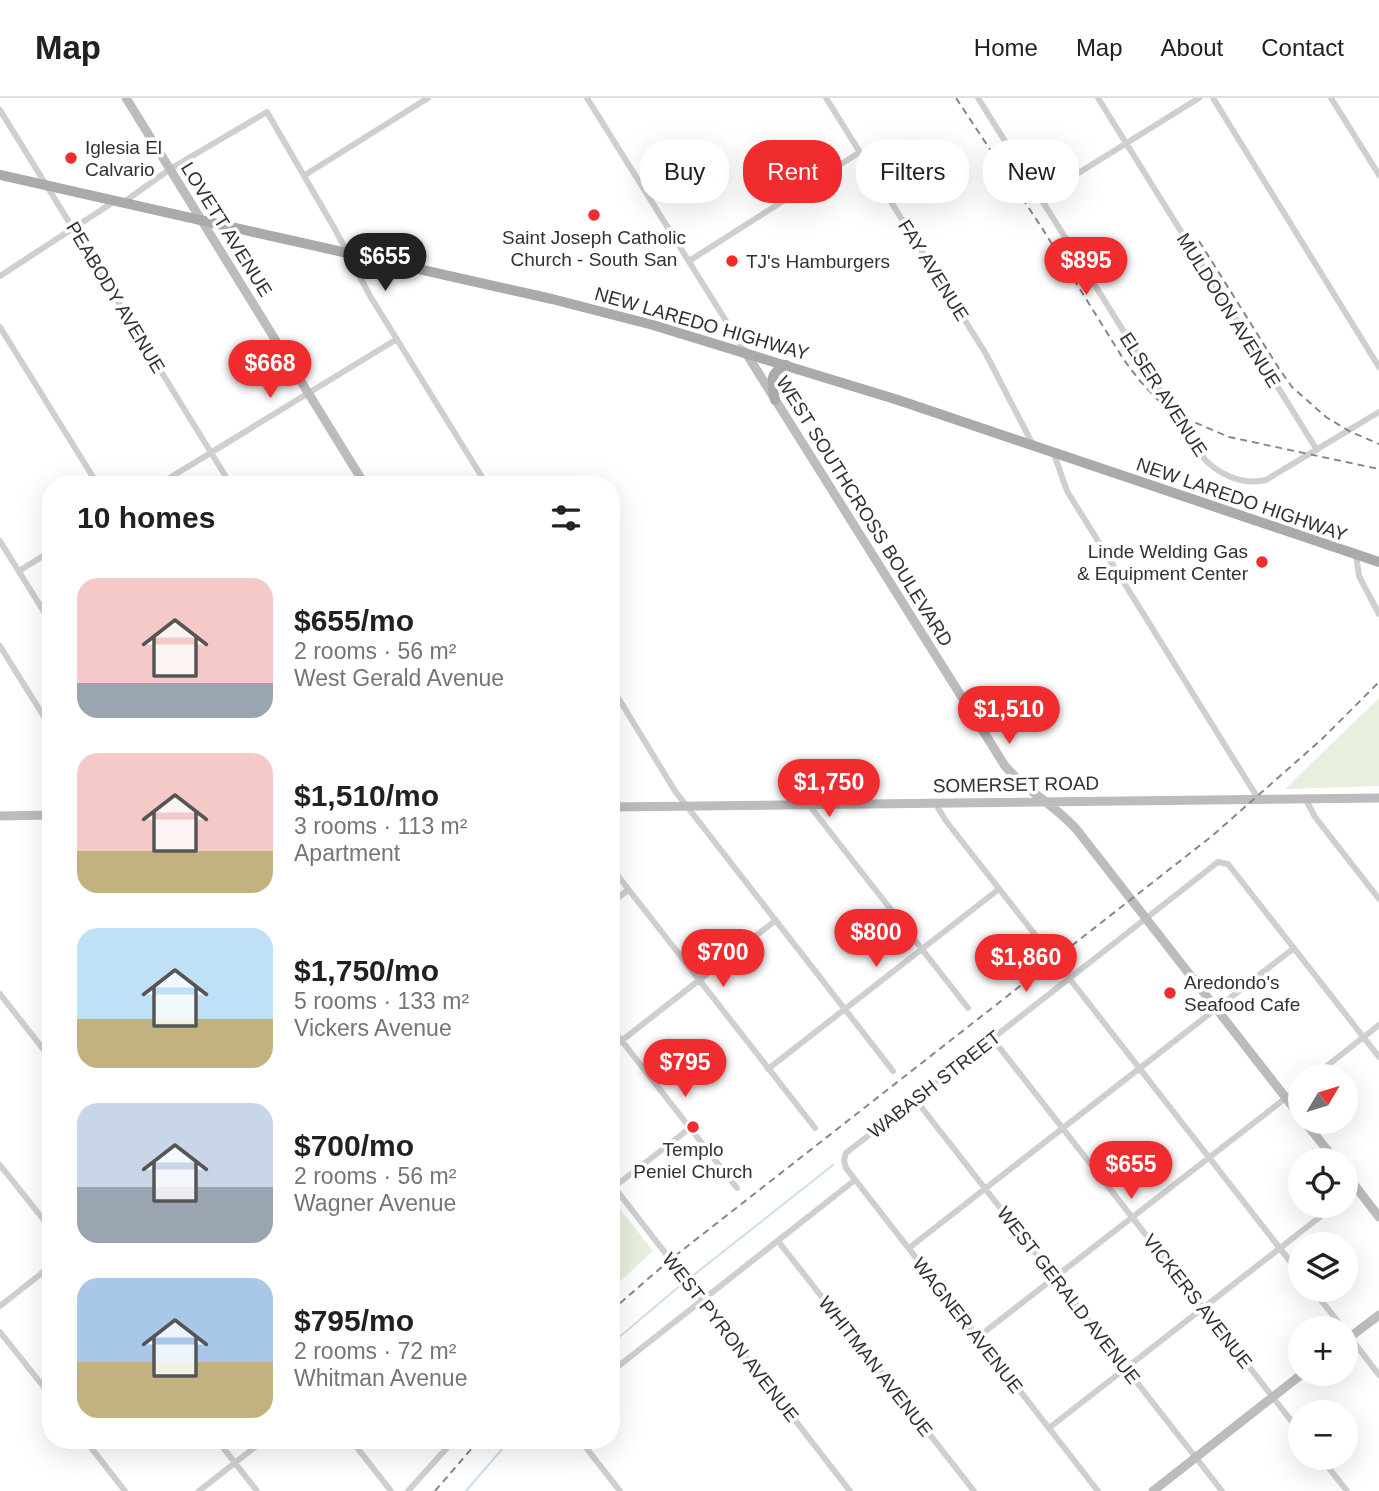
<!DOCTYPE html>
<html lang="en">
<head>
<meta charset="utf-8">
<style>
	:root { --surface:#fff; --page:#f6f6f6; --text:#202124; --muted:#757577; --line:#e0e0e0; --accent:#f12c2e }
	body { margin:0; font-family:Helvetica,sans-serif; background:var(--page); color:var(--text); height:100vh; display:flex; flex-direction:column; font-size:26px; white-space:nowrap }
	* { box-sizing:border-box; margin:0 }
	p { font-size:23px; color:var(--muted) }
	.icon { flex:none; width:38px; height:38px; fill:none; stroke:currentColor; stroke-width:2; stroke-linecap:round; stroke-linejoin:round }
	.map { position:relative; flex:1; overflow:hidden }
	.drawer { position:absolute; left:42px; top:378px; width:578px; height:973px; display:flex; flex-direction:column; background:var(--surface); border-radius:28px; box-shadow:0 7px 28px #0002 }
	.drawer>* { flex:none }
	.guide { position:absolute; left:640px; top:42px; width:634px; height:63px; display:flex; gap:14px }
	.needle { width:46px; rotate:52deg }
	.tools { position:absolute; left:1288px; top:966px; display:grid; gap:14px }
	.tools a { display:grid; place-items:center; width:70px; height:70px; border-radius:50%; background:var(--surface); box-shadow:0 7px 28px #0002; font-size:35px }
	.price { position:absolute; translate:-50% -60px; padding:0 16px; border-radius:24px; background:var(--accent); color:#fff; font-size:23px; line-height:46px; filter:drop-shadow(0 2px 4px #0008) }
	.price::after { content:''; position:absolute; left:50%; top:42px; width:21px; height:16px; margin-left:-10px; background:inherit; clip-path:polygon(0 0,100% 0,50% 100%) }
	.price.on { background:#222; color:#fff }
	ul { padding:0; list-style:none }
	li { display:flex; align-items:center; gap:21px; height:175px; padding:0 35px }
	li span { display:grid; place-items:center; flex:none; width:196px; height:140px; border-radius:21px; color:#555 }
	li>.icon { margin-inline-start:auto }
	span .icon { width:84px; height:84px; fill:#fffc; stroke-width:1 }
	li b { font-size:30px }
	h2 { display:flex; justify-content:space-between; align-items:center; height:84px; padding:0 35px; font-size:30px }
	.pill { padding:0 24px; border-radius:28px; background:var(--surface); box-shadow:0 7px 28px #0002; font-size:24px; line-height:63px }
	.pill.on { background:var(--accent); color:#fff }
	header { display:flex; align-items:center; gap:42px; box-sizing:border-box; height:98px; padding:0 35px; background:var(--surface); border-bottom:2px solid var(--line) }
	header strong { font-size:33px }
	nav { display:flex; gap:38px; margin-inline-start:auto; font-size:24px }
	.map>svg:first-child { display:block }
	.green { fill:#e7efe0 }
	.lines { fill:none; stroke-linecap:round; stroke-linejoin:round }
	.stream { stroke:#cbdfef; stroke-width:2 }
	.street { stroke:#cfcfcf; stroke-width:6 }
	.secondary { stroke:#bcbcbc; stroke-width:9 }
	.primary { stroke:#aaa; stroke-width:10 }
	.rail { stroke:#878787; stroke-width:2; stroke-dasharray:7 5; stroke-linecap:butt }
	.poi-dot { fill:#f12c2e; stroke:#fff; stroke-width:2.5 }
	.labels { text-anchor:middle; stroke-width:7; stroke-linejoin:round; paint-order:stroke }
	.poi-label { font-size:19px; fill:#323232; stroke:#fff; text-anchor:start }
	.street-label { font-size:19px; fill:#323232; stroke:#fff }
</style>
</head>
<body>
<header>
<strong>Map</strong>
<nav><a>Home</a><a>Map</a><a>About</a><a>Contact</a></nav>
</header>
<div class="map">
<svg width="1379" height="1393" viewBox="0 0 1379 1393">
	<rect width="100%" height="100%" fill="#fff"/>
	<path class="green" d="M 1379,600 L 1379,688 L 1285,691 Z
		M 611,1099 L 653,1153 L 611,1192 Z"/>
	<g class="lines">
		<path class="stream" d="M 691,1179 L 833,1067
			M 611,1246 L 682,1186
			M 466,1393 L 510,1342"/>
		<path class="street" d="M 587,0 L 746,255
			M 826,0 L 986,256 L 1033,347
			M 978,0 L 1201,357 C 1215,375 1242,388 1266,382 L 1379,314
			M 1098,0 L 1317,352
			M 1213,0 L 1379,269
			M 1331,0 L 1379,77
			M 0,12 L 231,387
			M 305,77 L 428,0
			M 1040,99 L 1199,0
			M 124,104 L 170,71 L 267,14 L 336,133 L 370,198 L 487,387
			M 689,163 L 860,54
			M 0,178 L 115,103
			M 0,229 L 98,387
			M 1054,356 L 1067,393 L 1259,702
			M 158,387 L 397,241
			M 0,443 L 51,525
			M 1356,457 L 1359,478 L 1379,516
			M 19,473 L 51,453
			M 0,548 L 51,630
			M 611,588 L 675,693 L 893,973
			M 1305,700 L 1315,719 L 1379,801
			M 935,705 L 946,723 L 1044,848
			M 809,707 L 968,910
			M 611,769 L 815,1030
			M 611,805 L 628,792
			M 1069,880 L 1300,1176
			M 0,896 L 51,961
			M 611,929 L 737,1090
			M 992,940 L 1300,1334
			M 611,951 L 776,822
			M 768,971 L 999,791
			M 1314,978 L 1379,927
			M 915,1001 L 1222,1393
			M 0,1067 L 51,1131
			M 611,1085 L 850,1393
			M 614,1089 L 690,1030
			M 1346,1099 L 1357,1090
			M 778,1143 L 974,1393
			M 909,1150 L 1294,850
			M 1313,1192 L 1343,1230
			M 0,1208 L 51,1168
			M 0,1234 L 51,1298
			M 1346,1234 L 1379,1277
			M 978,1239 L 1300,989
			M 611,1274 L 855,1082
			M 1049,1330 L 1334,1108
			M 85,1342 L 125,1393
			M 217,1342 L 257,1393
			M 351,1342 L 391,1393
			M 580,1342 L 620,1393
			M 1321,1360 L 1347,1393
			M 199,1393 L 264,1342
			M 408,1393 L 454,1342
			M 1098,1393 L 846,1070 L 844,1062 L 846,1055 L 1218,764 L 1228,766 L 1379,959"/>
		<path class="secondary" d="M 126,0 L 365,387
			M 746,255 L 1005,668 C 1026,693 1055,707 1077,732 L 1300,1018
			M 611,709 L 1379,700
			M 0,718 L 51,717
			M 1305,1024 L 1335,1062
			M 1346,1076 L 1379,1119
			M 1346,1242 L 1379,1217
			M 1153,1393 L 1302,1276"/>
		<path class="primary" d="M 0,77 L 552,201 L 653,227 L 898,302 L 1379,464
			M 775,302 C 772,285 768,275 786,267"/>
		<path class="rail" d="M 956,0 L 1042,130 L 1124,262 L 1140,283 L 1159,303 L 1175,316 L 1229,339 L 1379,371
			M 1199,143 L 1278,269 L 1292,289 L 1326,319 L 1349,333 L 1379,346
			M 611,1213 L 671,1161 L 1212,738 L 1322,641 L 1379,584
			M 435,1393 L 479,1342"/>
	</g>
	<g class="poi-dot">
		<circle cx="71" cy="60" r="7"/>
		<circle cx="594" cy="117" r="7"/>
		<circle cx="732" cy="163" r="7"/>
		<circle cx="1262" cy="464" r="7"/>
		<circle cx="1170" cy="895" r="7"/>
		<circle cx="693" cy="1029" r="7"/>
	</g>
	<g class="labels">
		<g class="poi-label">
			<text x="85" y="56">Iglesia El<tspan x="85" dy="22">Calvario</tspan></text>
			<text x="594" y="146" text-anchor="middle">Saint Joseph Catholic<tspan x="594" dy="22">Church - South San</tspan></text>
			<text x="746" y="170">TJ's Hamburgers</text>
			<text x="1248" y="460" text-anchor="end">Linde Welding Gas<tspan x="1248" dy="22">&amp; Equipment Center</tspan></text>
			<text x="1184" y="891">Aredondo's<tspan x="1184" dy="22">Seafood Cafe</tspan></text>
			<text x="693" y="1058" text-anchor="middle">Templo<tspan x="693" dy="22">Peniel Church</tspan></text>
		</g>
		<g class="street-label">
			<text transform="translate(227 131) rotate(58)" y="7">LOVETT AVENUE</text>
			<text transform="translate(934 172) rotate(58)" y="7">FAY AVENUE</text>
			<text transform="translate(116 199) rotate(59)" y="7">PEABODY AVENUE</text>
			<text transform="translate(1229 212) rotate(58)" y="7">MULDOON AVENUE</text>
			<text transform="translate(702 225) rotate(16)" y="7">NEW LAREDO HIGHWAY</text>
			<text transform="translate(1164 296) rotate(57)" y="7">ELSER AVENUE</text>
			<text transform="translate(1242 401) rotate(19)" y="7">NEW LAREDO HIGHWAY</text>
			<text transform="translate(865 413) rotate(58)" y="7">WEST SOUTHCROSS BOULEVARD</text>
			<text transform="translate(1016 686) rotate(-1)" y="7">SOMERSET ROAD</text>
			<text transform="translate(934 986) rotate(-38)" y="7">WABASH STREET</text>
			<text transform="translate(1069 1197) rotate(52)" y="7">WEST GERALD AVENUE</text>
			<text transform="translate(1198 1203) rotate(52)" y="7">VICKERS AVENUE</text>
			<text transform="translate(968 1227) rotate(52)" y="7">WAGNER AVENUE</text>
			<text transform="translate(731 1239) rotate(52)" y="7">WEST PYRON AVENUE</text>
			<text transform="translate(876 1268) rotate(52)" y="7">WHITMAN AVENUE</text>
		</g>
	</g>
</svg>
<div class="tools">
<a><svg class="needle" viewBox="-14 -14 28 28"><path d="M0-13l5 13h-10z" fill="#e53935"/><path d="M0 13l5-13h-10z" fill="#757577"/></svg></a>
<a><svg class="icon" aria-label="locate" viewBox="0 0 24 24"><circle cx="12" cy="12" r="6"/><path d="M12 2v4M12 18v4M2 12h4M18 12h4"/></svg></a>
<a><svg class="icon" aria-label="layers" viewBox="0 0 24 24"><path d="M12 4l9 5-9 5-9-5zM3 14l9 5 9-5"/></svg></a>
<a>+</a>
<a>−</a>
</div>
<b class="price on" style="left:385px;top:195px">$655</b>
<b class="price" style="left:1086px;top:199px">$895</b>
<b class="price" style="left:270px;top:302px">$668</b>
<b class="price" style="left:1009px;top:648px">$1,510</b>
<b class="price" style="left:829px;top:721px">$1,750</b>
<b class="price" style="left:876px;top:871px">$800</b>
<b class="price" style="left:723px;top:891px">$700</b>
<b class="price" style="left:1026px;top:896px">$1,860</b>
<b class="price" style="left:685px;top:1001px">$795</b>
<b class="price" style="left:1131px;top:1103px">$655</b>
<div class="guide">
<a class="pill">Buy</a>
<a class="pill on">Rent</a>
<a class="pill">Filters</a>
<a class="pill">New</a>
</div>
<section class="drawer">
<h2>10 homes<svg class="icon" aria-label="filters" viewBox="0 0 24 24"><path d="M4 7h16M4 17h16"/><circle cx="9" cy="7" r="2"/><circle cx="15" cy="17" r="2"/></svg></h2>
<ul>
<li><span style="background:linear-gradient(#f6c9c9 75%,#9aa5b1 0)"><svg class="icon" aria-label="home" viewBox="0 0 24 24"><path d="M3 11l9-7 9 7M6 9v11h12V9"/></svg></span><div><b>$655/mo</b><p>2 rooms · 56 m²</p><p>West Gerald Avenue</p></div></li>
<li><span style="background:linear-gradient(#f6c9c9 70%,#c2b280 0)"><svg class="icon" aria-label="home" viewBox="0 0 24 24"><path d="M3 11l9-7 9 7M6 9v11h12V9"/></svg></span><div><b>$1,510/mo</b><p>3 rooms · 113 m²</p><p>Apartment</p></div></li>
<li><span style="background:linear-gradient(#bfe0f5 65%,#c2b280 0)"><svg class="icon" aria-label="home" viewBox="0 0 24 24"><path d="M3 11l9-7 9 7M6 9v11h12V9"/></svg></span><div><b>$1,750/mo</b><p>5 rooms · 133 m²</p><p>Vickers Avenue</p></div></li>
<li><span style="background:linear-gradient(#c9d6e8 60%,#9aa5b1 0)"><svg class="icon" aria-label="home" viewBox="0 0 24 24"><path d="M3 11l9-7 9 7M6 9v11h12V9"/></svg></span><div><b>$700/mo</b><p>2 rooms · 56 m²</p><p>Wagner Avenue</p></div></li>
<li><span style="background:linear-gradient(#a9c7e8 60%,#c2b280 0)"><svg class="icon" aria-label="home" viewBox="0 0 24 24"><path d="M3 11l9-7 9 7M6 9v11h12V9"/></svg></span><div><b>$795/mo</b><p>2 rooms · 72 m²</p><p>Whitman Avenue</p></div></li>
</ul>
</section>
</div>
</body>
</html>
